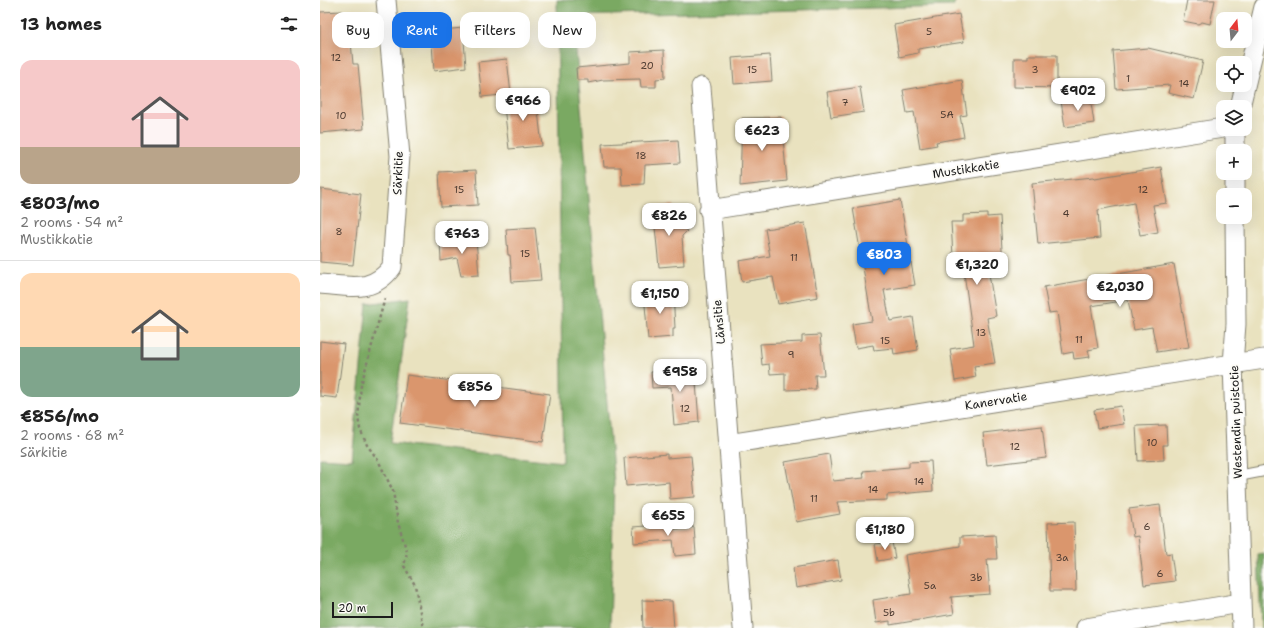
<!DOCTYPE html>
<html lang="en">
<head>
<meta charset="utf-8">
<style>
	:root { --surface:#fff; --page:#f6f6f6; --text:#222; --muted:#767676; --line:#e0e0e0; --accent:#1a73e8 }
	body { margin:0; font-family:"Shantell Sans",sans-serif; background:var(--page); color:var(--text); height:100vh; display:flex; flex-direction:column; font-size:15px; white-space:nowrap }
	* { box-sizing:border-box; margin:0 }
	p { font-size:13px; color:var(--muted) }
	.icon { flex:none; width:22px; height:22px; fill:none; stroke:currentColor; stroke-width:2; stroke-linecap:round; stroke-linejoin:round }
	.map { position:relative; flex:1; overflow:hidden }
	.details { display:flex; flex-direction:column; background:var(--surface); width:320px }
	.details>* { flex:none }
	.guide { position:absolute; left:12px; top:12px; width:380px; height:36px; display:flex; gap:8px }
	.needle { width:26px; rotate:16deg }
	.controls { position:absolute; left:896px; top:12px; display:grid; gap:8px }
	.controls a { display:grid; place-items:center; width:36px; height:36px; border-radius:8px; background:var(--surface); box-shadow:0 4px 16px #0002; font-size:20px }
	.scale { position:absolute; left:12px; bottom:10px; width:61px; box-sizing:border-box; padding-left:4px; border:2px solid #1c1c1c; border-top:0; font-size:11px; line-height:14px; white-space:nowrap; color:#1c1c1c; -webkit-text-stroke:3px #fdfcf7; paint-order:stroke }
	.price { position:absolute; translate:-50% -34px; padding:0 9px; border-radius:8px; background:#fff; color:#222; font-size:13px; line-height:26px; filter:drop-shadow(0 1px 2px #0008) }
	.price::after { content:''; position:absolute; left:50%; top:24px; width:12px; height:9px; margin-left:-6px; background:inherit; clip-path:polygon(0 0,100% 0,50% 100%) }
	.price.active { background:var(--accent); color:#fff }
	ul { padding:0; list-style:none }
	li { display:grid; align-content:center; gap:8px; height:212px; padding:0 20px }
	li+li { border-top:1px solid var(--line) }
	li span { display:grid; place-items:center; height:124px; border-radius:12px; color:#555 }
	li>.icon { margin-inline-start:auto }
	span .icon { width:72px; height:72px; fill:#fffc; stroke-width:1 }
	li b { font-size:17px }
	h2 { display:flex; justify-content:space-between; align-items:center; height:48px; padding:0 20px; font-size:17px }
	.tag { padding:0 14px; border-radius:12px; background:var(--surface); box-shadow:0 4px 16px #0002; font-size:14px; line-height:36px }
	.tag.active { background:var(--accent); color:#fff }
	main { display:flex; flex:1; min-height:0 }
	.map>svg:first-child { display:block }
	.forest { fill:#7aa962; stroke:#4b623f }
	.building { fill:#da966d }
	.lines { fill:none; stroke-linecap:round; stroke-linejoin:round }
	.service-casing { stroke:#827f6e; stroke-width:12 }
	.minor-casing { stroke:#827f6e; stroke-width:21 }
	.path { stroke:#827f6e; stroke-width:2.5; stroke-dasharray:3 3; stroke-linecap:butt }
	.service { stroke:#fff; stroke-width:10 }
	.minor { stroke:#fff; stroke-width:19 }
	.labels { text-anchor:middle; stroke-width:4; stroke-linejoin:round; paint-order:stroke }
	.number-label { font-size:10px; fill:#4c3a30 }
	.street-label { font-size:12px; fill:#1c1c1c; stroke:#fdfcf7 }
</style>
</head>
<body>
<main>
<section class="details">
<h2>13 homes<svg class="icon" aria-label="filters" viewBox="0 0 24 24"><path d="M4 7h16M4 17h16"/><circle cx="9" cy="7" r="2"/><circle cx="15" cy="17" r="2"/></svg></h2>
<ul>
<li><span style="background:linear-gradient(#f6c9c9 70%,#b9a48a 0)"><svg class="icon" aria-label="home" viewBox="0 0 24 24"><path d="M3 11l9-7 9 7M6 9v11h12V9"/></svg></span><div><b>€803/mo</b><p>2 rooms · 54 m²</p><p>Mustikkatie</p></div></li>
<li><span style="background:linear-gradient(#ffd9b3 60%,#7fa58c 0)"><svg class="icon" aria-label="home" viewBox="0 0 24 24"><path d="M3 11l9-7 9 7M6 9v11h12V9"/></svg></span><div><b>€856/mo</b><p>2 rooms · 68 m²</p><p>Särkitie</p></div></li>
</ul>
</section>
<div class="map">
<svg width="944" height="628" viewBox="0 0 944 628">
	<rect width="100%" height="100%" fill="#fdfcf7"/>
	<filter id="ink" filterUnits="userSpaceOnUse"><feTurbulence type="fractalNoise" baseFrequency=".025" numOctaves="2"/><feDisplacementMap in="SourceGraphic" scale="8" xChannelSelector="R" yChannelSelector="G"/><feConvolveMatrix kernelMatrix="1 2 1 2 8 2 1 2 1" color-interpolation-filters="sRGB"/></filter>
	<filter id="wash" filterUnits="userSpaceOnUse"><feTurbulence type="fractalNoise" baseFrequency=".012" numOctaves="4" result="noise"/><feDisplacementMap in="SourceGraphic" scale="16" xChannelSelector="R" yChannelSelector="G"/><feGaussianBlur stdDeviation="0.9" result="paint"/><feColorMatrix in="noise" values="0 0 0 0 0 0 0 0 0 0 0 0 0 0 0 0 0 1.4 0 .05"/><feComposite in="paint" operator="in"/></filter>
	<g filter="url(#wash)">
		<rect width="100%" height="100%" fill="#e9e2bf"/>
		<path class="forest" d="M 237,0 L 636,0 L 633,6 L 253,16 L 294,483 L 290,628 L 0,628 L 0,458 L 32,460 L 47,304 L 90,298 L 70,443 L 243,462 Z
			M 944,553 L 944,628 L 941,628 L 938,554 Z"/>
		<g id="blocks">
			<path class="building" d="M 867,0 L 895,0 L 890,24 L 882,22 L 878,24 L 863,21 Z
				M 23,11 L 24,42 L 31,42 L 33,64 L 38,64 L 44,129 L 0,133 L 0,12 Z
				M 639,14 L 644,42 L 598,49 L 598,53 L 579,57 L 574,25 Z
				M 143,28 L 146,67 L 114,71 L 111,31 Z
				M 828,48 L 883,61 L 874,99 L 848,93 L 850,85 L 796,89 L 793,51 Z
				M 344,50 L 345,78 L 336,79 L 336,87 L 321,87 L 320,79 L 283,80 L 268,83 L 268,80 L 257,80 L 256,68 L 310,63 L 310,52 Z
				M 450,55 L 452,81 L 414,84 L 412,58 Z
				M 708,55 L 737,55 L 737,88 L 694,87 L 694,58 L 708,58 Z
				M 187,59 L 191,94 L 162,97 L 158,62 Z
				M 642,80 L 647,115 L 640,116 L 644,137 L 616,142 L 617,145 L 600,148 L 594,112 L 587,113 L 583,90 Z
				M 540,87 L 544,112 L 511,117 L 507,92 Z
				M 216,94 L 222,146 L 189,149 L 183,98 Z
				M 770,96 L 774,123 L 745,127 L 741,101 Z
				M 461,117 L 467,181 L 420,186 L 422,118 Z
				M 358,140 L 360,163 L 325,165 L 324,184 L 302,185 L 301,167 L 284,167 L 282,144 Z
				M 841,167 L 847,203 L 833,205 L 838,232 L 820,235 L 814,203 L 778,210 L 780,238 L 718,244 L 712,183 L 774,177 L 775,178 Z
				M 156,170 L 158,205 L 121,207 L 119,172 Z
				M 1,189 L 41,194 L 33,265 L 0,262 Z
				M 580,200 L 595,285 L 564,290 L 570,321 L 593,317 L 598,350 L 574,354 L 573,348 L 554,350 L 553,345 L 536,348 L 532,324 L 552,321 L 533,208 Z
				M 354,205 L 354,216 L 361,215 L 361,227 L 367,231 L 362,236 L 364,265 L 339,267 L 333,207 Z
				M 667,214 L 667,217 L 680,216 L 683,266 L 668,268 L 676,316 L 667,318 L 675,363 L 654,366 L 656,377 L 635,381 L 630,349 L 654,345 L 644,273 L 634,273 L 631,222 L 643,222 L 643,215 Z
				M 485,223 L 498,297 L 458,304 L 453,277 L 422,282 L 419,261 L 450,256 L 445,229 Z
				M 215,227 L 221,280 L 192,282 L 190,255 L 188,255 L 186,229 Z
				M 156,239 L 159,275 L 141,276 L 137,258 L 121,261 L 120,241 Z
				M 854,264 L 869,347 L 837,352 L 832,327 L 814,330 L 808,300 L 771,306 L 778,348 L 768,350 L 770,357 L 754,359 L 753,352 L 743,354 L 737,312 L 729,313 L 724,287 Z
				M 353,293 L 355,328 L 353,328 L 353,337 L 328,339 L 324,294 Z
				M 500,335 L 504,375 L 495,375 L 496,389 L 465,390 L 465,373 L 450,374 L 449,364 L 442,365 L 440,344 L 482,342 L 482,336 Z
				M 0,341 L 24,344 L 17,398 L 0,396 Z
				M 375,369 L 379,422 L 354,425 L 351,387 L 332,388 L 331,372 Z
				M 87,375 L 230,394 L 223,442 L 80,423 Z
				M 801,406 L 804,424 L 777,428 L 774,410 Z
				M 846,425 L 847,445 L 843,445 L 844,460 L 818,461 L 816,426 Z
				M 722,426 L 726,458 L 667,465 L 663,433 Z
				M 347,454 L 347,458 L 371,456 L 375,497 L 350,499 L 349,482 L 306,486 L 304,458 Z
				M 509,454 L 513,481 L 544,478 L 543,471 L 589,467 L 589,462 L 611,461 L 613,491 L 567,495 L 567,500 L 517,502 L 520,514 L 476,522 L 465,462 Z
				M 840,505 L 846,554 L 851,553 L 855,581 L 824,585 L 818,536 L 813,537 L 809,509 Z
				M 754,522 L 756,591 L 730,591 L 728,523 Z
				M 353,524 L 353,529 L 374,527 L 376,554 L 355,556 L 353,540 L 314,543 L 313,527 Z
				M 675,535 L 677,559 L 667,559 L 670,594 L 631,597 L 634,614 L 570,625 L 570,621 L 556,623 L 553,600 L 591,594 L 585,555 L 640,546 L 640,537 Z
				M 572,542 L 575,558 L 558,561 L 555,544 Z
				M 518,560 L 521,580 L 476,588 L 473,568 Z
				M 322,600 L 352,601 L 354,628 L 323,628 Z"/>
		</g>
	</g>
	<g filter="url(#ink)">
		<use href="#blocks" fill-opacity="0" stroke="#827f6e" stroke-width="1"/>
		<g class="lines">
			<defs>
				<path id="service" d="M 918,476 L 944,471"/>
				<path id="minor" d="M 381,87 L 423,628
					M 920,107 L 944,7
					M 915,151 L 915,129
					M 915,173 L 915,195
					M 389,210 L 903,128
					M 915,217 L 916,324 L 913,364 L 922,628
					M 0,284 C 30,286 52,294 72,267 L 80,156 L 66,0
					M 408,444 L 944,359
					M 766,628 L 921,603"/>
			</defs>
			<use href="#service" class="service-casing"/>
			<use href="#minor" class="minor-casing"/>
			<path class="path" d="M 65,298 L 41,385 L 38,418 L 40,429 L 47,445 L 58,460 L 73,491 L 78,523 L 87,552 L 84,566 L 95,585 L 103,628"/>
			<use href="#service" class="service"/>
			<use href="#minor" class="minor"/>
		</g>
	</g>
	<g class="labels">
		<g class="number-label">
			<text x="609" y="35">5</text>
			<text x="16" y="61">12</text>
			<text x="327" y="69">20</text>
			<text x="432" y="73">15</text>
			<text x="715" y="73">3</text>
			<text x="808" y="82">1</text>
			<text x="864" y="87">14</text>
			<text x="525" y="106">7</text>
			<text x="627" y="118">5A</text>
			<text x="21" y="119">10</text>
			<text x="321" y="159">18</text>
			<text x="139" y="193">15</text>
			<text x="823" y="193">12</text>
			<text x="746" y="217">4</text>
			<text x="19" y="235">8</text>
			<text x="205" y="257">15</text>
			<text x="474" y="261">11</text>
			<text x="661" y="336">13</text>
			<text x="759" y="343">11</text>
			<text x="565" y="344">15</text>
			<text x="471" y="358">9</text>
			<text x="365" y="412">12</text>
			<text x="832" y="446">10</text>
			<text x="695" y="450">12</text>
			<text x="599" y="485">14</text>
			<text x="553" y="493">14</text>
			<text x="494" y="502">11</text>
			<text x="827" y="530">6</text>
			<text x="742" y="561">3a</text>
			<text x="840" y="577">6</text>
			<text x="656" y="581">3b</text>
			<text x="610" y="589">5a</text>
			<text x="569" y="616">5b</text>
		</g>
		<g class="street-label">
			<text transform="translate(646 169) rotate(-9)" y="4">Mustikkatie</text>
			<text transform="translate(78 173) rotate(-88)" y="4">Särkitie</text>
			<text transform="translate(399 322) rotate(-95)" y="4">Länsitie</text>
			<text transform="translate(676 401) rotate(-9)" y="4">Kanervatie</text>
			<text transform="translate(916 422) rotate(-92)" y="4">Westendin puistotie</text>
		</g>
	</g>
</svg>
<div class="controls">
<a><svg class="needle" viewBox="-14 -14 28 28"><path d="M0-13l5 13h-10z" fill="#e53935"/><path d="M0 13l5-13h-10z" fill="#767676"/></svg></a>
<a><svg class="icon" aria-label="locate" viewBox="0 0 24 24"><circle cx="12" cy="12" r="6"/><path d="M12 2v4M12 18v4M2 12h4M18 12h4"/></svg></a>
<a><svg class="icon" aria-label="layers" viewBox="0 0 24 24"><path d="M12 4l9 5-9 5-9-5zM3 14l9 5 9-5"/></svg></a>
<a>+</a>
<a>−</a>
</div>
<div class="scale">20 m</div>
<b class="price" style="left:758px;top:112px">€902</b>
<b class="price" style="left:203px;top:122px">€966</b>
<b class="price" style="left:442px;top:152px">€623</b>
<b class="price" style="left:349px;top:237px">€826</b>
<b class="price" style="left:142px;top:255px">€763</b>
<b class="price active" style="left:564px;top:276px">€803</b>
<b class="price" style="left:657px;top:286px">€1,320</b>
<b class="price" style="left:800px;top:308px">€2,030</b>
<b class="price" style="left:340px;top:315px">€1,150</b>
<b class="price" style="left:360px;top:393px">€958</b>
<b class="price" style="left:155px;top:408px">€856</b>
<b class="price" style="left:348px;top:537px">€655</b>
<b class="price" style="left:565px;top:551px">€1,180</b>
<div class="guide">
<a class="tag">Buy</a>
<a class="tag active">Rent</a>
<a class="tag">Filters</a>
<a class="tag">New</a>
</div>
</div>
</main>
</body>
</html>
